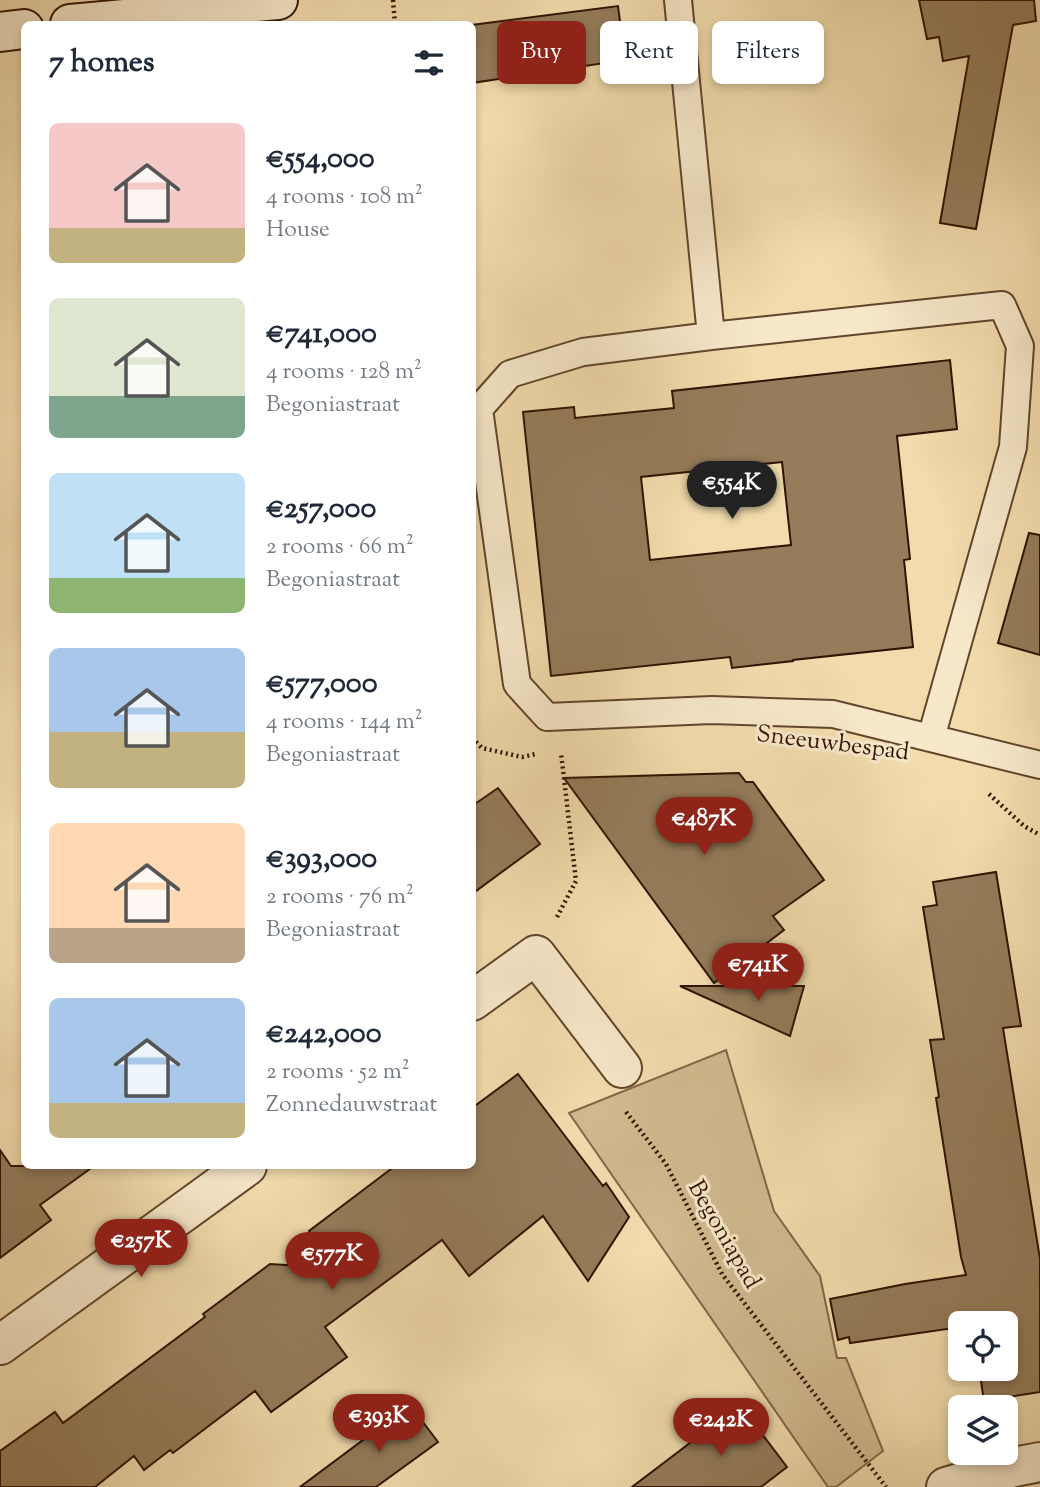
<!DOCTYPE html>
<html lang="en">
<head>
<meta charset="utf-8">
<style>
	:root { --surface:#fff; --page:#f2f2f3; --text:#1f2937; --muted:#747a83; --accent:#8f2418 }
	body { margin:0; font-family:"Sorts Mill Goudy",serif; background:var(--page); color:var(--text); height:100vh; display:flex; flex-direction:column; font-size:26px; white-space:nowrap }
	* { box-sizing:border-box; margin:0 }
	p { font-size:23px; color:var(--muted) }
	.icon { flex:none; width:38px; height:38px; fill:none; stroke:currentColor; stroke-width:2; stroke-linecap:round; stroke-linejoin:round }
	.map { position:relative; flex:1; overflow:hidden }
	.panel { position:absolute; left:21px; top:21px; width:455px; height:1148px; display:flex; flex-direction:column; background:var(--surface); border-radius:10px; box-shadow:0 4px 10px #0003 }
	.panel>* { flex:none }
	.top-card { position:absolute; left:497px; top:21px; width:438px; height:63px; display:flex; gap:14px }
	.tools { position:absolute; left:948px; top:1311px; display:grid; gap:14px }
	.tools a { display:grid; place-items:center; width:70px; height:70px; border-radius:10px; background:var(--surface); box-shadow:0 4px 10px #0003; font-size:35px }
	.price { position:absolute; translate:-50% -60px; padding:0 16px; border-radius:24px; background:var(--accent); color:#fff; font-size:23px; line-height:46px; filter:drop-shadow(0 2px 4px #0008) }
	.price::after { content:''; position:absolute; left:50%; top:42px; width:21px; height:16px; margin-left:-10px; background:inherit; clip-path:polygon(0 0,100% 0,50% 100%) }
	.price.active { background:#222; color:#fff }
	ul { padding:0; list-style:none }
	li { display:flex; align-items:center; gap:21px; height:175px; padding:0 28px }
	li span { display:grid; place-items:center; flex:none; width:196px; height:140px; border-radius:10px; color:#555 }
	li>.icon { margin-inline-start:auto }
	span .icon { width:84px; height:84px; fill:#fffc; stroke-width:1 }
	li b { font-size:30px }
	h2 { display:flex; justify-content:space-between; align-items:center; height:84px; padding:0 28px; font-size:30px }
	.tag { padding:0 24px; border-radius:10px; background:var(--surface); box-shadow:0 4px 10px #0003; font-size:24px; line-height:63px }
	.tag.active { background:var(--accent); color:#fff }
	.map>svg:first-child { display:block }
	.green { fill:#d1ba90; stroke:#816648; stroke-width:2 }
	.building { fill:#957c5a; stroke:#311301; stroke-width:2; fill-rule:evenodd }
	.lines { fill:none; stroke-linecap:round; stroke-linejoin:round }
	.lane-casing { stroke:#61452c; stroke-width:30 }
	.street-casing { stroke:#61452c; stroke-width:42 }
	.secondary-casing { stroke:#311301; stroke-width:42 }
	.path { stroke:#311301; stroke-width:4.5; stroke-dasharray:2 3.5; stroke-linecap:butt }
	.lane { stroke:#f7e8ca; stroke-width:26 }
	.street { stroke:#f7e8ca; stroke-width:38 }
	.secondary { stroke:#f7e8ca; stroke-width:38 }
	.labels { text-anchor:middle; stroke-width:6; stroke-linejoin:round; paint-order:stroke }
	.street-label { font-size:24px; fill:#311301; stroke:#f7e8ca }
</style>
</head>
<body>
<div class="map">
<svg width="1040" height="1487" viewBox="0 0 1040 1487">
	<rect width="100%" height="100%" fill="#f2dcad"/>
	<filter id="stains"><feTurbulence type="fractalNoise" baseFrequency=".00286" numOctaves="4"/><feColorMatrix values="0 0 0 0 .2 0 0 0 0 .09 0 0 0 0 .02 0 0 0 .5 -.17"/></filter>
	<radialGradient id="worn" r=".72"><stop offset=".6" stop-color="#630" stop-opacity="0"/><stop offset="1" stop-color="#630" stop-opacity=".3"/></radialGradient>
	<path class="green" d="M 726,1050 L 774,1211 L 820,1276 L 837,1358 L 846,1358 L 883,1451 L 836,1487 L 828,1487 L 569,1113 Z"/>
	<path class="building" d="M 919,0 L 1034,0 L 1036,21 L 1013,25 L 976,229 L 940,223 L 969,56 L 943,61 L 939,37 L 927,39 Z
		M 618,6 L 625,60 L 472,83 L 472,25 Z
		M 950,360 L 957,429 L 897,436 L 910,559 L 904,560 L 913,647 L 793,660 L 793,661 L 732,668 L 730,657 L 551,676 L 523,412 L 574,407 L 575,418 L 674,408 L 672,391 ZM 782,462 L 791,545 L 650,560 L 641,477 Z
		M 1029,533 L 1040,535 L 1040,655 L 998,643 Z
		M 739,773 L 746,782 L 753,782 L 824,880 L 773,916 L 784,930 L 714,983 L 564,778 Z
		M 498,788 L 540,844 L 472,894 L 472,806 Z
		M 996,872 L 1021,1026 L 1003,1028 L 1040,1259 L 1040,1392 L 984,1401 L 979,1368 L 1006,1368 L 1006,1323 L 961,1323 L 961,1327 L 850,1343 L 849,1337 L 838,1340 L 830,1299 L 905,1284 L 966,1275 L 961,1257 L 936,1098 L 939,1097 L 930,1040 L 944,1039 L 923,907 L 937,905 L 933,882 Z
		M 680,986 L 804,986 L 790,1036 Z
		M 518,1074 L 603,1186 L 606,1183 L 629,1217 L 588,1281 L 543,1216 L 469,1276 L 442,1240 L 325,1327 L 347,1357 L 271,1412 L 255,1391 L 173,1453 L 170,1450 L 144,1470 L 134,1456 L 95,1487 L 0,1487 L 0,1451 L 55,1412 L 63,1423 L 205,1317 L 203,1314 L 270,1264 L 336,1268 L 309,1231 L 395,1166 L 472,1166 L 472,1108 Z
		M 0,1150 L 11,1166 L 94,1166 L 40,1205 L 51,1220 L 0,1258 Z
		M 410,1405 L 438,1442 L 376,1487 L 300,1487 Z
		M 740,1405 L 787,1467 L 761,1487 L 632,1487 Z"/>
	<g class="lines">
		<defs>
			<path id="lane" d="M 678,0 L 711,336 L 583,352 L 510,374 L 479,409 L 517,684 L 547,717 L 712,710 L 833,714 L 1040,765
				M 711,336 L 1002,305 L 1020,346 L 1013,447 L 931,738"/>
			<path id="street" d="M 472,1001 L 536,955 L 622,1068
				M 0,1345 L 247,1166
				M 946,1487 L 1014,1467 L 1040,1462"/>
			<path id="secondary" d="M 70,24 L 135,18 L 200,7 L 278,0
				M 0,32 L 24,29"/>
		</defs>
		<use href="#lane" class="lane-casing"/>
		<use href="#street" class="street-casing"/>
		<use href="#secondary" class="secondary-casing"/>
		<path class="path" d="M 393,0 L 395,24
			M 472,738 L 482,748 L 522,757 L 536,754
			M 989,794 L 1024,826 L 1040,835
			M 557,917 L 576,881 L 561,753
			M 626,1112 L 666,1164 L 722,1274 L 886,1487"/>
		<use href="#lane" class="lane"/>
		<use href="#street" class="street"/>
		<use href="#secondary" class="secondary"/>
	</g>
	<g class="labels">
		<g class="street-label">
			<text transform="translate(833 742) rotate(7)" y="8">Sneeuwbespad</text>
			<text transform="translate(725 1234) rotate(60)" y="8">Begoniapad</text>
		</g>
	</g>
	<rect width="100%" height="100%" filter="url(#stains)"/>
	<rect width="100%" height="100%" fill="url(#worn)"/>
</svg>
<div class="tools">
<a><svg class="icon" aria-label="locate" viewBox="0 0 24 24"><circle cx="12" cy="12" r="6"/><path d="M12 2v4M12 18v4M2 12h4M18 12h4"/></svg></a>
<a><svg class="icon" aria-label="layers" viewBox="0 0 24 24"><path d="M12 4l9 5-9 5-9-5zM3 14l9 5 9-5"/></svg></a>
</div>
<b class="price active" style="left:732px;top:521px">€554K</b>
<b class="price" style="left:704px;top:857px">€487K</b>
<b class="price" style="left:758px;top:1003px">€741K</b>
<b class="price" style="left:141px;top:1279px">€257K</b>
<b class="price" style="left:332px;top:1292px">€577K</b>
<b class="price" style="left:379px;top:1454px">€393K</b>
<b class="price" style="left:721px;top:1458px">€242K</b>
<div class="top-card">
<a class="tag active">Buy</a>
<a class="tag">Rent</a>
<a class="tag">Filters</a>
</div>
<section class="panel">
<h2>7 homes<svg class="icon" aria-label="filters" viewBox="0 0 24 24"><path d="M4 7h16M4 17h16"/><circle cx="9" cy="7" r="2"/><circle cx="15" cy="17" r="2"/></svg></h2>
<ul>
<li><span style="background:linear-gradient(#f6c9c9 75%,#c2b280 0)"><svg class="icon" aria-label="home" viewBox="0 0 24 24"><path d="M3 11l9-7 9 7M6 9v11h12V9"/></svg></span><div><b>€554,000</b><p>4 rooms · 108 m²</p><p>House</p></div></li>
<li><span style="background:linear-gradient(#dfe7d0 70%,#7fa58c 0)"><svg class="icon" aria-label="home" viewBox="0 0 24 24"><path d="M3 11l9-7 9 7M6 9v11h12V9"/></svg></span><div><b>€741,000</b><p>4 rooms · 128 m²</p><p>Begoniastraat</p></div></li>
<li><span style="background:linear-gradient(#bfe0f5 75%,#8fb573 0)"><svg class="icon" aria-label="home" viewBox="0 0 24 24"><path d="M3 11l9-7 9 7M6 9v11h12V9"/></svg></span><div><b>€257,000</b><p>2 rooms · 66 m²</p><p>Begoniastraat</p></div></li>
<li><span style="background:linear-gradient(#a9c7e8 60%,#c2b280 0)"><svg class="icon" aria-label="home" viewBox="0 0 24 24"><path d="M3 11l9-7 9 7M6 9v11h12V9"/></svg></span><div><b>€577,000</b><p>4 rooms · 144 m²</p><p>Begoniastraat</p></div></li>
<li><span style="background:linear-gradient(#ffd9b3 75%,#b9a48a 0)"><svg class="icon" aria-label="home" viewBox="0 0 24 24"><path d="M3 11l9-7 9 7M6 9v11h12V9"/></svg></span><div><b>€393,000</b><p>2 rooms · 76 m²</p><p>Begoniastraat</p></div></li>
<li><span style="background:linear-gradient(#a9c7e8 75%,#c2b280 0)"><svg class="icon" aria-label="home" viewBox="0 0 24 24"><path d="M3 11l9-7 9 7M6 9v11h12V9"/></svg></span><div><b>€242,000</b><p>2 rooms · 52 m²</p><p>Zonnedauwstraat</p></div></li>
</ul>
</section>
</div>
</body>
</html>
